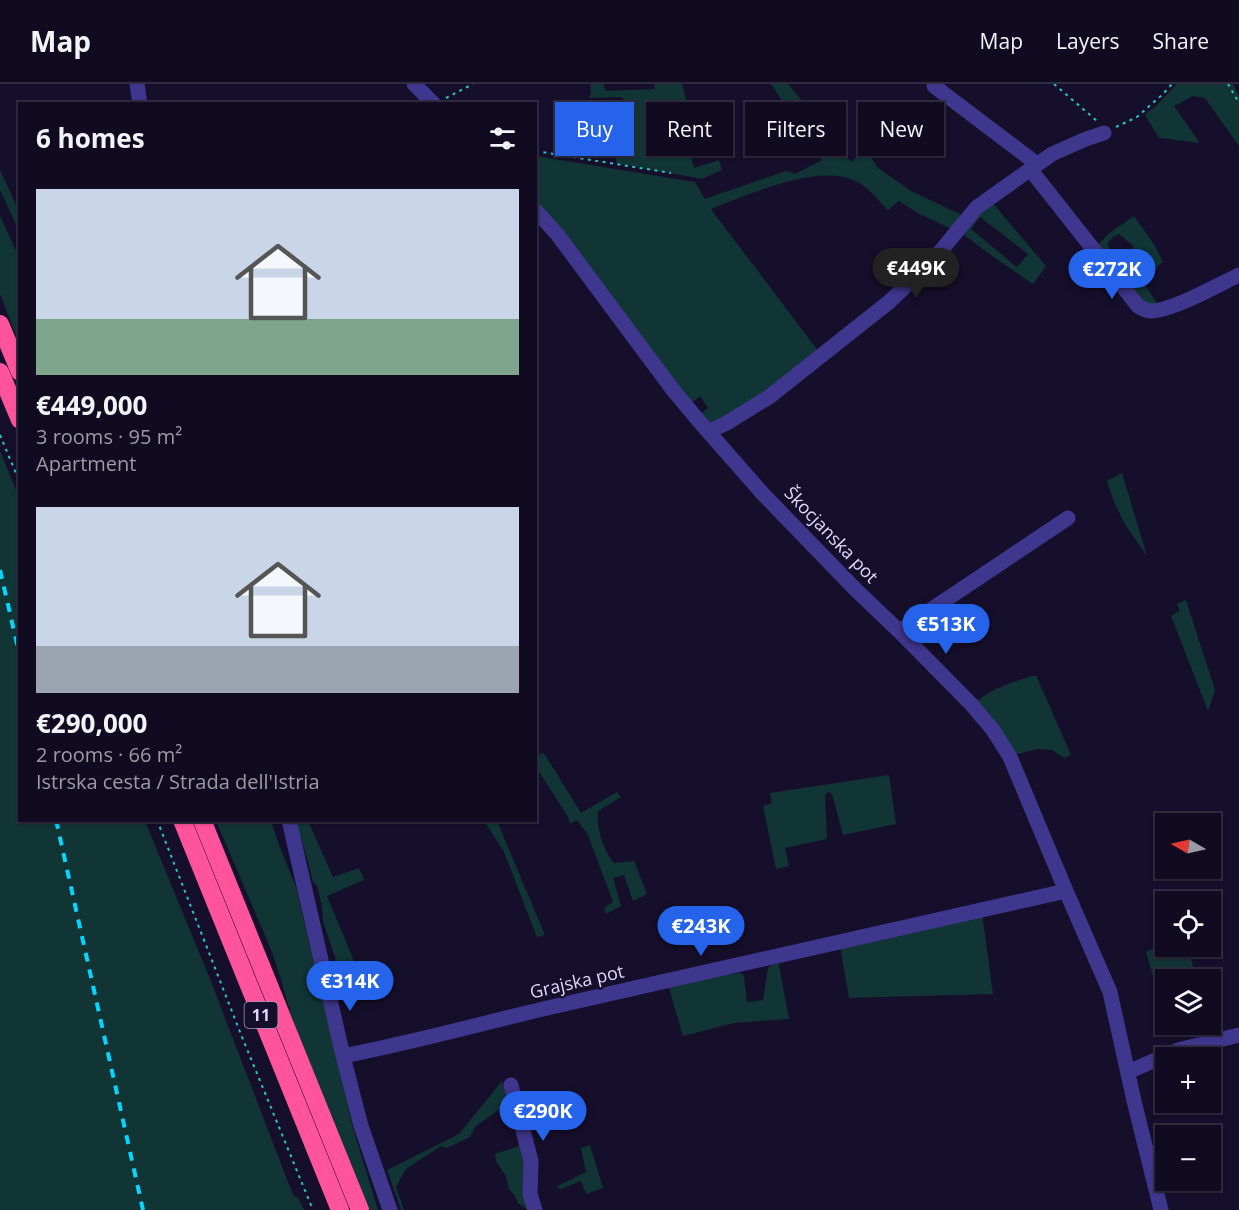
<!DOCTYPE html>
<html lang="en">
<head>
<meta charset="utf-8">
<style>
	:root { --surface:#100b20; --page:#191429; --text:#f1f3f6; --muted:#9c9ba5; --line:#302b3e; --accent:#2563eb }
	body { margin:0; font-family:"Open Sans",sans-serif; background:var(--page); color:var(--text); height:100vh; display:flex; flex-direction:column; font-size:22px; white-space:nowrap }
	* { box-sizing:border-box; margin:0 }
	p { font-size:20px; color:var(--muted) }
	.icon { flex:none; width:33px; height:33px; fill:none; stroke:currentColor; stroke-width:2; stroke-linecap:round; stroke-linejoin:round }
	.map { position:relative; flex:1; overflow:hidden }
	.panel { position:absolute; left:18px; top:18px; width:519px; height:720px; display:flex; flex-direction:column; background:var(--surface); border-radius:0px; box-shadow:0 2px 4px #0004,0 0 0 2px var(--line) }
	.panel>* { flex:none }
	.guide { position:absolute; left:555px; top:18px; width:570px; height:54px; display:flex; gap:12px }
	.needle { width:39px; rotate:279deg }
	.buttons { position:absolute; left:1155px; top:729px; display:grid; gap:12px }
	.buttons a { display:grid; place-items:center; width:66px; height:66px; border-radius:0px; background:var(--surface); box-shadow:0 2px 4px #0004,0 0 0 2px var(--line); font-size:30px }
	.price { position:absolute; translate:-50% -51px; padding:0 14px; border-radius:21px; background:var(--accent); color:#fff; font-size:20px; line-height:39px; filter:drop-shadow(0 2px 3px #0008) }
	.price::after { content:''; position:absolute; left:50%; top:36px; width:18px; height:14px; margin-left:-9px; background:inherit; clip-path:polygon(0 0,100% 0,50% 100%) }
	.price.current { background:#222; color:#fff }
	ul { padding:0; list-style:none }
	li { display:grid; align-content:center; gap:12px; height:318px; padding:0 18px }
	li span { display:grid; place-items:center; height:186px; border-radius:0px; color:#555 }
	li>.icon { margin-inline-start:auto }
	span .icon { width:108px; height:108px; fill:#fffc; stroke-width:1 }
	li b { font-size:26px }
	h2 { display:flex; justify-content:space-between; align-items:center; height:72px; padding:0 18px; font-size:26px }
	.pill { padding:0 21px; border-radius:0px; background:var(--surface); box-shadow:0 2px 4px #0004,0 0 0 2px var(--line); font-size:21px; line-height:54px }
	.pill.current { background:var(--accent); color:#fff }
	header { display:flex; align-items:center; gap:36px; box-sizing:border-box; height:84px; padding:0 30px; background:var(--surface); border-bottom:2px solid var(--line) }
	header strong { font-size:28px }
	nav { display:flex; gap:33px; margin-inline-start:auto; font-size:21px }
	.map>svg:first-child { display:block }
	.green { fill:#113435; fill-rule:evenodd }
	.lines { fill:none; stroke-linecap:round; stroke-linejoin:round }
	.path { stroke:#26c5c5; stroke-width:2; stroke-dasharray:3 4.5; stroke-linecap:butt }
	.minor { stroke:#3f368d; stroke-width:15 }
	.highway { stroke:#ff539b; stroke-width:18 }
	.rail { stroke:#04d6ff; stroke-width:4; stroke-dasharray:9 8; stroke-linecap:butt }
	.labels { text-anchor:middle; stroke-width:5; stroke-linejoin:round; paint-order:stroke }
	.shield { fill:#150f2b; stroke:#a29cbf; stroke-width:1.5 }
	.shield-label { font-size:16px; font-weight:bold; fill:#dfd8ff }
	.street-label { font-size:18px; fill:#dfd8ff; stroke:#150f2b }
</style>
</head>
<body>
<header>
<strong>Map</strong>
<nav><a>Map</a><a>Layers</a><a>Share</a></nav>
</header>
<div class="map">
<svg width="1239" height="1126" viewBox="0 0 1239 1126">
	<rect width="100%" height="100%" fill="#150f2b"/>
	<path class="green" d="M 590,0 L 603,0 L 606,7 L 655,5 L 654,0 L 682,0 L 688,22 L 679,27 L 694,84 L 719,76 L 722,86 L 702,95 L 616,79 L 618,48 L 620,47 L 621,35 L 626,33 L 627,18 L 621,13 L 589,14 L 591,8 Z
		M 771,0 L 788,0 L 833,53 L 836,50 L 847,59 L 840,70 L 853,78 L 861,65 L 867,67 L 878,84 L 911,107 L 964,132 L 952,145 L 919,130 L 899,117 L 888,126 C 879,117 871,107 861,100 C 824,75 749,111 711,125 L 819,268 L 738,328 L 709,339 L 699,331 L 708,324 L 700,312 L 690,320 L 536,120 L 536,72 L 695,98 L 705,115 L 786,87 L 795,90 L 822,76 Z
		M 1177,0 L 1233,0 L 1239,12 L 1239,62 L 1205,14 L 1193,12 L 1174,22 L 1200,59 L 1159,54 L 1145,31 L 1157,21 Z
		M 0,86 L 19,127 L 19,147 L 0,106 Z
		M 991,117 L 1046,182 L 1033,200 C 1008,183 983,166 959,147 ZM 980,133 L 1028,170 L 1017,183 L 971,145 Z
		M 0,132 L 19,173 L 19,259 L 0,210 Z
		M 1134,132 L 1154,160 L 1163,178 L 1146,192 L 1135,175 L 1135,169 L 1132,161 L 1119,150 L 1113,153 L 1107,160 L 1133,199 L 1141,195 L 1160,224 L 1140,220 L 1097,162 L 1108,150 Z
		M 0,367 L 19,413 L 20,736 L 145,737 L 210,895 L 293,1111 L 299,1115 L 304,1126 L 0,1126 Z
		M 1122,389 L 1147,472 L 1126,442 L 1114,418 L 1107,397 Z
		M 1186,516 L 1215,606 L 1208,627 L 1171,532 L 1180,527 L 1177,520 Z
		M 1036,591 L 1071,671 L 1064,674 L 1052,666 L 1038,665 L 1014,671 L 977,617 C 995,603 1015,597 1036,591 Z
		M 544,669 L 581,729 L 617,708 L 621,713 L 598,727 C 596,744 603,766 614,779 L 634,777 L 647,810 L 633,817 L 624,791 L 613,794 L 621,822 L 606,830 L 604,824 L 613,818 L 588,751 L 577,736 L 570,740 L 568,733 L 540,689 L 536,689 L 536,671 Z
		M 889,691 L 896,740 L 843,751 L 832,710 L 828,708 L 825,711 L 827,755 L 785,764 L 789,782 L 776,785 L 763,722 L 772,719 L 770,709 Z
		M 216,737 L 271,737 L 279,761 L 296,803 L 353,1044 L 378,1126 L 367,1126 L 293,938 L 280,892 L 272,868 Z
		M 295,737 L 308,737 L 333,793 L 359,784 L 364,796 L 327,812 L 357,884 L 372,915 L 349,917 L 342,903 L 335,873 L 323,838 L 322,822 L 317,802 L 313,798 L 307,774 Z
		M 483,737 L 497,737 L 545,851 L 537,853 L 504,768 L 485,738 Z
		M 982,829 L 993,910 L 849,914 L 840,862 Z
		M 1165,859 L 1166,862 L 1188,863 L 1196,895 L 1166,896 L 1165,926 L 1163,926 L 1146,868 Z
		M 778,876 L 789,935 L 734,939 L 683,952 L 668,901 L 704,893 L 741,889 L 744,892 L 747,918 L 763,916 L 768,884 Z
		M 502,997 L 508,1019 L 475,1043 L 470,1053 L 447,1064 L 441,1062 L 406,1085 L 396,1103 L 404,1126 L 401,1126 L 387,1086 L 459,1050 Z
		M 522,1061 L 525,1068 L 528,1126 L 518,1119 L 515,1112 L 509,1105 L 506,1092 L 496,1077 L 495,1070 Z
		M 590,1061 L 603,1104 L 586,1110 L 581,1097 L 561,1105 L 556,1103 L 586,1088 L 581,1064 Z"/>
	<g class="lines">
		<path class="path" d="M 1054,0 L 1097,37
			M 1228,0 L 1239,19
			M 446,14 L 473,0
			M 1116,43 L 1137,33 L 1163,10 L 1172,0
			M 536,67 L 671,89
			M 0,351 L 20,399
			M 157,736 L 242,953 L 313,1126"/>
		<path class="minor" d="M 137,0 L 140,20
			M 414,0 L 434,20
			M 934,0 L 934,2 L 1037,80
			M 1030,85 L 1138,222 C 1142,224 1146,227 1151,227 C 1172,227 1218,201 1239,191
			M 536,127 L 557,150 L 673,306 L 698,336 L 763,410 L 855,505 L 899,547 L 971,620 L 993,646 L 1010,673 L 1066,807 L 1110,908 L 1134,1017 L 1161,1126
			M 709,347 L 725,340 L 769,313 L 889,218 L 934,175 L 977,123 L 1052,70 L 1086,55 L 1104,49
			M 899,547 L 1068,434
			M 289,736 L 343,972 L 361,1042 L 390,1126
			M 343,972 C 410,959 476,941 543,925 C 717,885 891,846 1066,807
			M 1128,988 L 1178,966 L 1239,951
			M 511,1001 L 531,1077 L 530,1110 L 535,1126"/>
		<path class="highway" d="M 0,240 L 20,288
			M 0,288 L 20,336
			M 182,736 L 340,1126
			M 202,736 L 360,1126"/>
		<path class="rail" d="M 0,486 L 20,573
			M 56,736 L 143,1126"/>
	</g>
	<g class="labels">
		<rect class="shield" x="244.5" y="918" width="33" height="26" rx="4.5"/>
		<g class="shield-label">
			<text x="261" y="937">11</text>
		</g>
		<g class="street-label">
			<text transform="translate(831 451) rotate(46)" y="6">Škocjanska pot</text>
			<text transform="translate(577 898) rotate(-13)" y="6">Grajska pot</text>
		</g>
	</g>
</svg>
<div class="buttons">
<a><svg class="needle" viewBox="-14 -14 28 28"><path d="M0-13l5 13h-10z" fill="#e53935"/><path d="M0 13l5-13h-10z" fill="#9c9ba5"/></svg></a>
<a><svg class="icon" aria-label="locate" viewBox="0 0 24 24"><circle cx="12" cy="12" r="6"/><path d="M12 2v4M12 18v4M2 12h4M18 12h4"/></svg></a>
<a><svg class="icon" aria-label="layers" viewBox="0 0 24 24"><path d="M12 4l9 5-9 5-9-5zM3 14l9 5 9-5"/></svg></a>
<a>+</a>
<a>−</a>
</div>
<b class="price current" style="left:916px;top:215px">€449K</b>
<b class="price" style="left:1112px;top:216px">€272K</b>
<b class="price" style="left:946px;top:571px">€513K</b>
<b class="price" style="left:701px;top:873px">€243K</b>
<b class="price" style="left:350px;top:928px">€314K</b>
<b class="price" style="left:543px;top:1058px">€290K</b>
<div class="guide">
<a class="pill current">Buy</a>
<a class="pill">Rent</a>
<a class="pill">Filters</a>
<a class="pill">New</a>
</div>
<section class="panel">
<h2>6 homes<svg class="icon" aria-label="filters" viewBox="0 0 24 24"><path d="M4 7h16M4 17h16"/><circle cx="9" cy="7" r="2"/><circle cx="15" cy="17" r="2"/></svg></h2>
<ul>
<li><span style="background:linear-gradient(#c9d6e8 70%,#7fa58c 0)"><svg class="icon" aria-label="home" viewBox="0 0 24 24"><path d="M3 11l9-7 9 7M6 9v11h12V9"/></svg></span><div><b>€449,000</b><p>3 rooms · 95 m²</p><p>Apartment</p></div></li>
<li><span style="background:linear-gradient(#c9d6e8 75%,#9aa5b1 0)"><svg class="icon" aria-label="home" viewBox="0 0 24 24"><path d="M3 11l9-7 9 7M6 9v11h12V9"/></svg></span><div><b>€290,000</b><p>2 rooms · 66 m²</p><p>Istrska cesta / Strada dell'Istria</p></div></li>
</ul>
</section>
</div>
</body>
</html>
